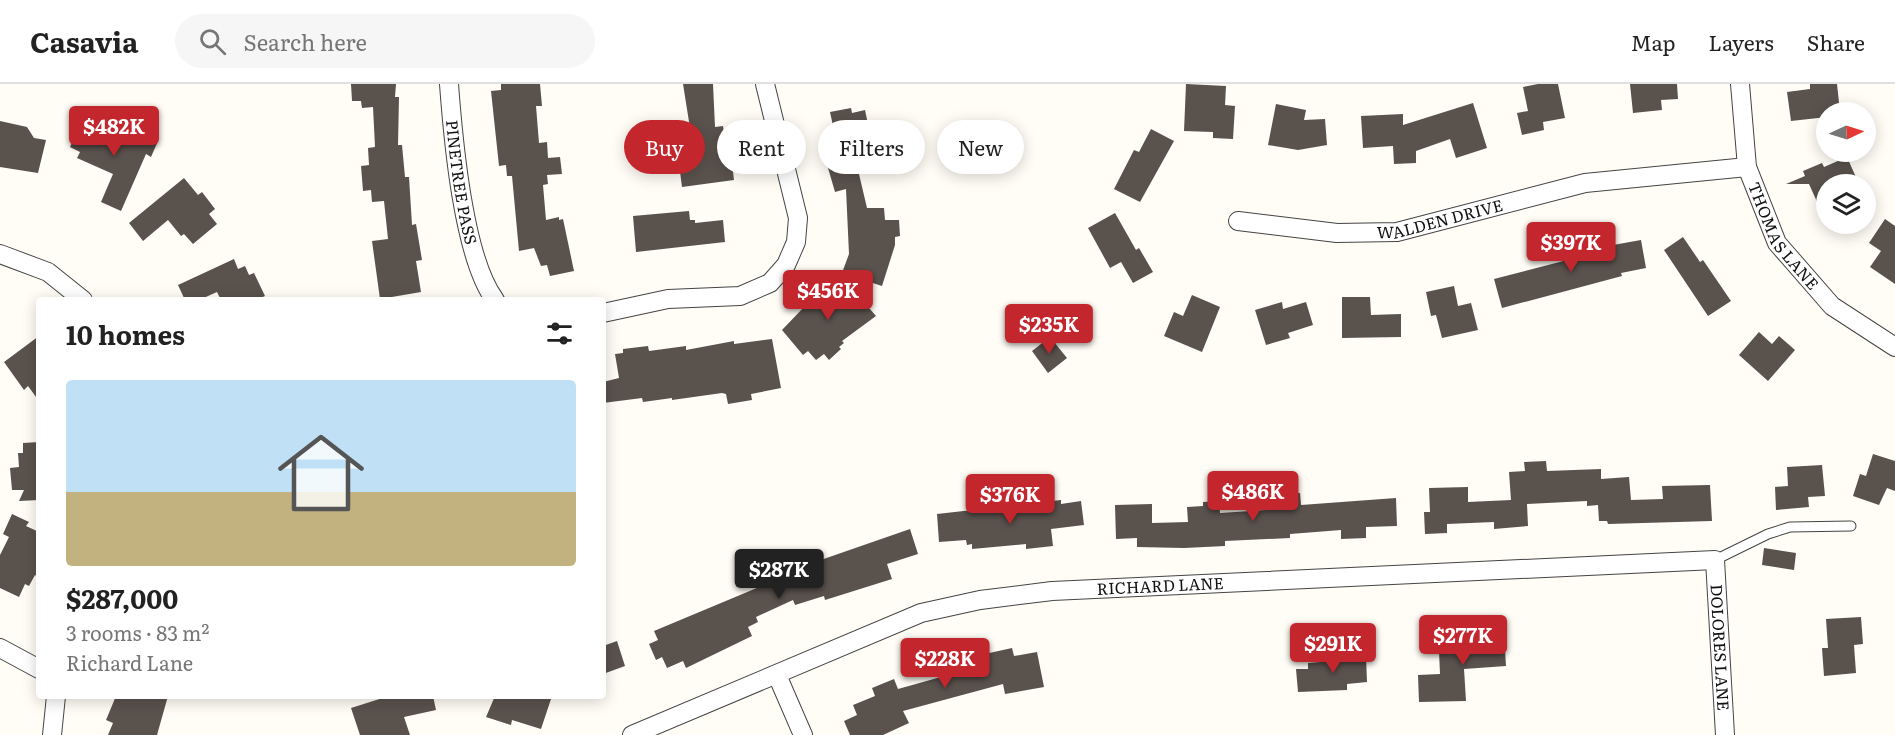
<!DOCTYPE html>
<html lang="en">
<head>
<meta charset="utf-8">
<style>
	:root { --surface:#fff; --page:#f6f6f6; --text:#222; --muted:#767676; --line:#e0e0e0; --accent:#c4262e }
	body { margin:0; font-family:Literata,serif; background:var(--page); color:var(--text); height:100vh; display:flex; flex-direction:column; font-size:22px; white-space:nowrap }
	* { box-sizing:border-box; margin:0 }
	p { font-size:20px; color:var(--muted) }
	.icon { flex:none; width:33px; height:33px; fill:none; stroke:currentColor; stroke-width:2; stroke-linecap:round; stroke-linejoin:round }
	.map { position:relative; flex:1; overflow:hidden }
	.drawer { position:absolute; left:36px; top:213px; width:570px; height:402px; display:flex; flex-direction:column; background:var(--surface); border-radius:6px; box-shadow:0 3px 15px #0003 }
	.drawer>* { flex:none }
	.guide { position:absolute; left:624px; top:36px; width:570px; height:54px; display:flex; gap:12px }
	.needle { width:39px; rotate:86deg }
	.tools { position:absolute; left:1816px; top:18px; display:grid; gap:12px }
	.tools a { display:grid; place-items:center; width:60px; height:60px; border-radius:50%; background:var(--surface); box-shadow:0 3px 15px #0003; font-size:30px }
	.price { position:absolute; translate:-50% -51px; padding:0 14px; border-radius:6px; background:var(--accent); color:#fff; font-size:20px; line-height:39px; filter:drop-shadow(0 2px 3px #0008) }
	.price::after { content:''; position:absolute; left:50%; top:36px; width:18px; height:14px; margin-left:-9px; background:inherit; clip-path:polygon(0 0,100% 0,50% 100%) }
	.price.current { background:#222; color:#fff }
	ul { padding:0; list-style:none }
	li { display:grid; align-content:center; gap:12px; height:318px; padding:0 30px }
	li span { display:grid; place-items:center; height:186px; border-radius:6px; color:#555 }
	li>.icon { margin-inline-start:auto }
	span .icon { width:108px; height:108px; fill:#fffc; stroke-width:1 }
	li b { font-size:26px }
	h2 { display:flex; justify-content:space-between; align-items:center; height:72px; padding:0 30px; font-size:26px }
	.tag { padding:0 21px; border-radius:27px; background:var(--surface); box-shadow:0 3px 15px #0003; font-size:21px; line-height:54px }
	.tag.current { background:var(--accent); color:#fff }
	header { display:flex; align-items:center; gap:36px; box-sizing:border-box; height:84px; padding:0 30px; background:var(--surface); border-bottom:2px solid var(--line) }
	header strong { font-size:28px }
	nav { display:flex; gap:33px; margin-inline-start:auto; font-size:21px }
	.search { width:420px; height:54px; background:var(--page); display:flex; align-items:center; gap:15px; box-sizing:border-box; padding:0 21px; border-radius:33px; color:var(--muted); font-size:22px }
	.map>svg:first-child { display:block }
	.building { fill:#5a524d }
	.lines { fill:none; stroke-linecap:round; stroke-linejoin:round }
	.service-casing { stroke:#444; stroke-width:11 }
	.minor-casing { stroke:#444; stroke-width:20 }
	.service { stroke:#fff; stroke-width:9 }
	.minor { stroke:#fff; stroke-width:18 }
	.labels { text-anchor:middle; stroke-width:6; stroke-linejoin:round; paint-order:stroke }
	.street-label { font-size:16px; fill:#111; stroke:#fff }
</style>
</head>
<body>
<header>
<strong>Casavia</strong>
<div class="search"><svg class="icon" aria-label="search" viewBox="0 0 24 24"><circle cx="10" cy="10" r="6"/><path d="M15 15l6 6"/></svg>Search here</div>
<nav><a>Map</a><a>Layers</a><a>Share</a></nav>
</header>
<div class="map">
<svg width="1895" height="651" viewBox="0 0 1895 651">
	<rect width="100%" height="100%" fill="#fffdf5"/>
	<path class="building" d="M 351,0 L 396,0 L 395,13 L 399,13 L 398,61 L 402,61 L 405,93 L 409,93 L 412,141 L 416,140 L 422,176 L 416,177 L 421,208 L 380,215 L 372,157 L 388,155 L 384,117 L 372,118 L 371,106 L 363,107 L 361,82 L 369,81 L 368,64 L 375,63 L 373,23 L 362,24 L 361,17 L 352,17 Z
		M 501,0 L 540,0 L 542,22 L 536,22 L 539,59 L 547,58 L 548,74 L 560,73 L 562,90 L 547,91 L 548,100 L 543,101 L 546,136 L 559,133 L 559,136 L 563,135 L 574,187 L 550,192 L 547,181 L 541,182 L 534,164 L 519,167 L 512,92 L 507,92 L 506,81 L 499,82 L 491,7 L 501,6 Z
		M 683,0 L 713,0 L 715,43 L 723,42 L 726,63 L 730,63 L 734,96 L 682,103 L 676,57 L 683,56 L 682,46 L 690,44 Z
		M 1186,0 L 1226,2 L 1225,21 L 1235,22 L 1233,55 L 1213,54 L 1213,48 L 1184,47 Z
		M 1538,0 L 1558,0 L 1565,34 L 1543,38 L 1544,46 L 1522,51 L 1517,29 L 1528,27 L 1523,3 Z
		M 1630,0 L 1677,0 L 1678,15 L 1661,16 L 1662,26 L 1633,29 Z
		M 1810,0 L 1837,0 L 1840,28 L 1827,28 L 1827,33 L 1791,37 L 1787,8 L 1810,5 Z
		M 1473,19 L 1487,64 L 1456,74 L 1450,55 L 1416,67 L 1416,79 L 1394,80 L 1393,62 L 1363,64 L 1361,32 L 1403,30 L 1403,41 Z
		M 1276,20 L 1306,26 L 1304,36 L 1325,35 L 1327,61 L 1298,66 L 1268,61 Z
		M 851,24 L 852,29 L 865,26 L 869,45 L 878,43 L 880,52 L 885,51 L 889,67 L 869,71 L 873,87 L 859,90 L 867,124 L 884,124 L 885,136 L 899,136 L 900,152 L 895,153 L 895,161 L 882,202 L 842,189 L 849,170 L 846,105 L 835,108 L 826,77 L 840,74 L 830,28 Z
		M 83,36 L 106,46 L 108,39 L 130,48 L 131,45 L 158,57 L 151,73 L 146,70 L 121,127 L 101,118 L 113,90 L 77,74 L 80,68 L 70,63 Z
		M 0,37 L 27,43 L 34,54 L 46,56 L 38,89 L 0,83 Z
		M 1151,45 L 1174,57 L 1140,118 L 1114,105 L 1134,66 L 1139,68 Z
		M 1847,73 L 1859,100 L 1827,100 L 1827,140 L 1809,100 L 1786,100 L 1805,92 L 1803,87 L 1822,79 L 1824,83 Z
		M 184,94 L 198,111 L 202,108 L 215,125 L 209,130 L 217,140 L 193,160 L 184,150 L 181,152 L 168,136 L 143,157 L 129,139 Z
		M 689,127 L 690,136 L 695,136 L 695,139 L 723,136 L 725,158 L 636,168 L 633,132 Z
		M 1115,129 L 1136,166 L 1139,164 L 1153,188 L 1133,199 L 1121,178 L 1110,184 L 1088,144 Z
		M 1885,135 L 1895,142 L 1895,200 L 1870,183 L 1881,167 L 1869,159 Z
		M 1683,153 L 1700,178 L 1703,176 L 1731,217 L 1708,232 L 1664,166 Z
		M 1641,156 L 1646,184 L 1621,189 L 1622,192 L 1502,224 L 1494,195 L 1575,174 L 1574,168 Z
		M 234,175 L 238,185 L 245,182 L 249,191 L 254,189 L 265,212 L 256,216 L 221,216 L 217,208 L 199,216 L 185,216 L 178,201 Z
		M 842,193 L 876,232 L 842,257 L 844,259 L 839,263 L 841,265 L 829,276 L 824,270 L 816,276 L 808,267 L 803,271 L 782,246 L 804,223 Z
		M 1454,202 L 1458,222 L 1471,219 L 1478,246 L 1442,254 L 1436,231 L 1431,232 L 1426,208 Z
		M 1192,211 L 1220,223 L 1202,268 L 1164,252 L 1174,228 L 1183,232 Z
		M 1342,213 L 1370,213 L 1371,231 L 1401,230 L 1401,253 L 1342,254 Z
		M 1282,218 L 1283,225 L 1306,218 L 1313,241 L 1288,249 L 1290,254 L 1266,261 L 1255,226 Z
		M 1759,248 L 1772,260 L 1779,252 L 1795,266 L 1768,297 L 1739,271 Z
		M 39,252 L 39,317 L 28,302 L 24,306 L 4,278 Z
		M 1050,253 L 1067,274 L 1048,289 L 1032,267 Z
		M 772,255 L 781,304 L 751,310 L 752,316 L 728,320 L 726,310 L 722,309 L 672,316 L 672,314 L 643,318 L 642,314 L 603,319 L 603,298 L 619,294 L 615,270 L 623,269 L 623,265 L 648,262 L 649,267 L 686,262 L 686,266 L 734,257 L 734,260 Z
		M 39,358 L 39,416 L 19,417 L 24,406 L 12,406 L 10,384 L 19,383 L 18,369 L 23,369 L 23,359 Z
		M 1873,370 L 1895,377 L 1895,407 L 1887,404 L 1879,421 L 1853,412 L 1860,390 L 1866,392 Z
		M 1546,377 L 1547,387 L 1601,385 L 1601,395 L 1629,393 L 1631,416 L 1663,415 L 1662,402 L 1710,401 L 1712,437 L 1608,440 L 1607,437 L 1599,437 L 1598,421 L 1587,422 L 1587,417 L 1527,420 L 1528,442 L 1494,445 L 1494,438 L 1447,440 L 1447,449 L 1425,450 L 1424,428 L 1430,428 L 1429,404 L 1468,403 L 1468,418 L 1511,416 L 1509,388 L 1525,387 L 1524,378 Z
		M 1822,381 L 1825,412 L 1808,413 L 1809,423 L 1776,426 L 1775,403 L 1788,402 L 1787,383 Z
		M 1300,409 L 1301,421 L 1396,414 L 1397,442 L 1366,443 L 1366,454 L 1341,455 L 1341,446 L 1290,450 L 1290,454 L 1225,457 L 1225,462 L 1184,464 L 1137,463 L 1137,454 L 1116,455 L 1115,421 L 1152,420 L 1152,439 L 1188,438 L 1187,423 L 1203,422 L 1203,418 L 1219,417 L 1220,429 L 1266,426 L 1266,416 L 1285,415 L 1284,410 Z
		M 1061,416 L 1061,420 L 1081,417 L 1084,441 L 1051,445 L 1053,462 L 1026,465 L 1026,460 L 972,465 L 972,460 L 967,461 L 966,456 L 939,458 L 937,430 Z
		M 12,430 L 29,438 L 26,442 L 39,448 L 39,494 L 35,491 L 29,502 L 25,500 L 19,513 L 0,504 L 0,471 L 9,453 L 3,450 Z
		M 910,445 L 918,470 L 887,480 L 892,495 L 825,516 L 824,512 L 795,521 L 793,516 L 756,533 L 758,538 L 748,543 L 752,552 L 686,584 L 683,577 L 667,584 L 662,573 L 656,576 L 649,560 L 658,556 L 654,547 L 783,493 L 817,483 L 815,478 Z
		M 1764,464 L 1796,469 L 1794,486 L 1762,481 Z
		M 1861,533 L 1863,560 L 1854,561 L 1856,589 L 1824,592 L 1822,564 L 1828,564 L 1826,535 Z
		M 1503,535 L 1506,582 L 1464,585 L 1466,617 L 1419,618 L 1418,591 L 1440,590 L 1439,567 L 1484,566 L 1482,537 Z
		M 617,557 L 625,582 L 603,590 L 603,562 Z
		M 1012,564 L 1014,572 L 1037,568 L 1044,603 L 1005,610 L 1003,600 L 903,627 L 909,639 L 883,651 L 850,651 L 844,637 L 857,631 L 853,621 L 875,612 L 872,604 L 894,595 L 898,605 L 948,591 L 944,579 Z
		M 1333,572 L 1366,572 L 1367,598 L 1347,600 L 1347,606 L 1298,608 L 1296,585 L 1308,585 L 1308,579 L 1333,577 Z
		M 116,612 L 168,612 L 157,651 L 108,651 L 113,639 L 106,636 Z
		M 389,612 L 433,612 L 436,626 L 404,633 L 410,651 L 360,651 L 351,624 Z
		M 495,612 L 552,612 L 541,645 L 512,636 L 511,641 L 486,633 Z"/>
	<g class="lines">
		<defs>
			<path id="service" d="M 1715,476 L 1768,450 L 1790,443 L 1851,442"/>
			<g id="minor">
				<path id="s1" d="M 449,0 C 453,54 463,173 495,216"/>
				<path id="s2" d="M 1740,0 L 1747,83 L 1777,159 L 1832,222 L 1895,263"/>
				<path id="s3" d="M 1238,137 L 1337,149 L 1397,148 L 1585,99 L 1747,83"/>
				<path d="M 0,170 L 48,188 L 83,216"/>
				<path d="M 603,229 L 668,215 L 740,212 L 770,199 L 786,181 L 796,158 L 798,134 L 765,0"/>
				<path d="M 0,564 L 39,585"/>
				<path d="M 777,591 L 803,651"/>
				<path d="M 52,651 L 56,612"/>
				<path id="s4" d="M 632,651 L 921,529 L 980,516 L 1052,507 L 1715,476 L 1725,651"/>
			</g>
		</defs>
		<use href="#service" class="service-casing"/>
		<use href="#minor" class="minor-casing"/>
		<use href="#service" class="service"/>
		<use href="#minor" class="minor"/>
	</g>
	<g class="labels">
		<g class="street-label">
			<text dy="6" stroke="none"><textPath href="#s1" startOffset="99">PINETREE PASS</textPath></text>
			<text dy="6" stroke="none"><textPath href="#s3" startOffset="204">WALDEN DRIVE</textPath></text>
			<text dy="6" stroke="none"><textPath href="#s2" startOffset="162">THOMAS LANE</textPath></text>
			<text dy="6" stroke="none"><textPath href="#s4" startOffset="555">RICHARD LANE</textPath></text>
			<text dy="6" stroke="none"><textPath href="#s4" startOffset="1198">DOLORES LANE</textPath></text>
		</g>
	</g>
</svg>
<div class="tools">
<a><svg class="needle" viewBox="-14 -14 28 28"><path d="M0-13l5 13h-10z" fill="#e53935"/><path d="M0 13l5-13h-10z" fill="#767676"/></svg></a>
<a><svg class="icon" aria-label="layers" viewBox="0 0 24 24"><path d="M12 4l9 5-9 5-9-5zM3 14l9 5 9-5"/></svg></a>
</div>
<b class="price" style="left:114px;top:73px">$482K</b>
<b class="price" style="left:1571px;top:189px">$397K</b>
<b class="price" style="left:828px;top:237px">$456K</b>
<b class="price" style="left:1049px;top:271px">$235K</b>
<b class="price" style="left:1253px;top:438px">$486K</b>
<b class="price" style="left:1010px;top:441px">$376K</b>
<b class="price current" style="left:779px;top:516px">$287K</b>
<b class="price" style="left:1463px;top:582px">$277K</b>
<b class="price" style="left:1333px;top:590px">$291K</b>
<b class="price" style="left:945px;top:605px">$228K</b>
<div class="guide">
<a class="tag current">Buy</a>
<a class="tag">Rent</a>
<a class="tag">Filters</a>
<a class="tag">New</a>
</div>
<section class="drawer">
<h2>10 homes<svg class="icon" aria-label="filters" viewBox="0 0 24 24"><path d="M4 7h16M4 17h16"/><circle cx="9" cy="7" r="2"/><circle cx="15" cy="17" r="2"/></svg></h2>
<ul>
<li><span style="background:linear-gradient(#bfe0f5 60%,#c2b280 0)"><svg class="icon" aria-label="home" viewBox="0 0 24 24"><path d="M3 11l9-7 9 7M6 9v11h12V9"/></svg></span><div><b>$287,000</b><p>3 rooms · 83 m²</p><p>Richard Lane</p></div></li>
</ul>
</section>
</div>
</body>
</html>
